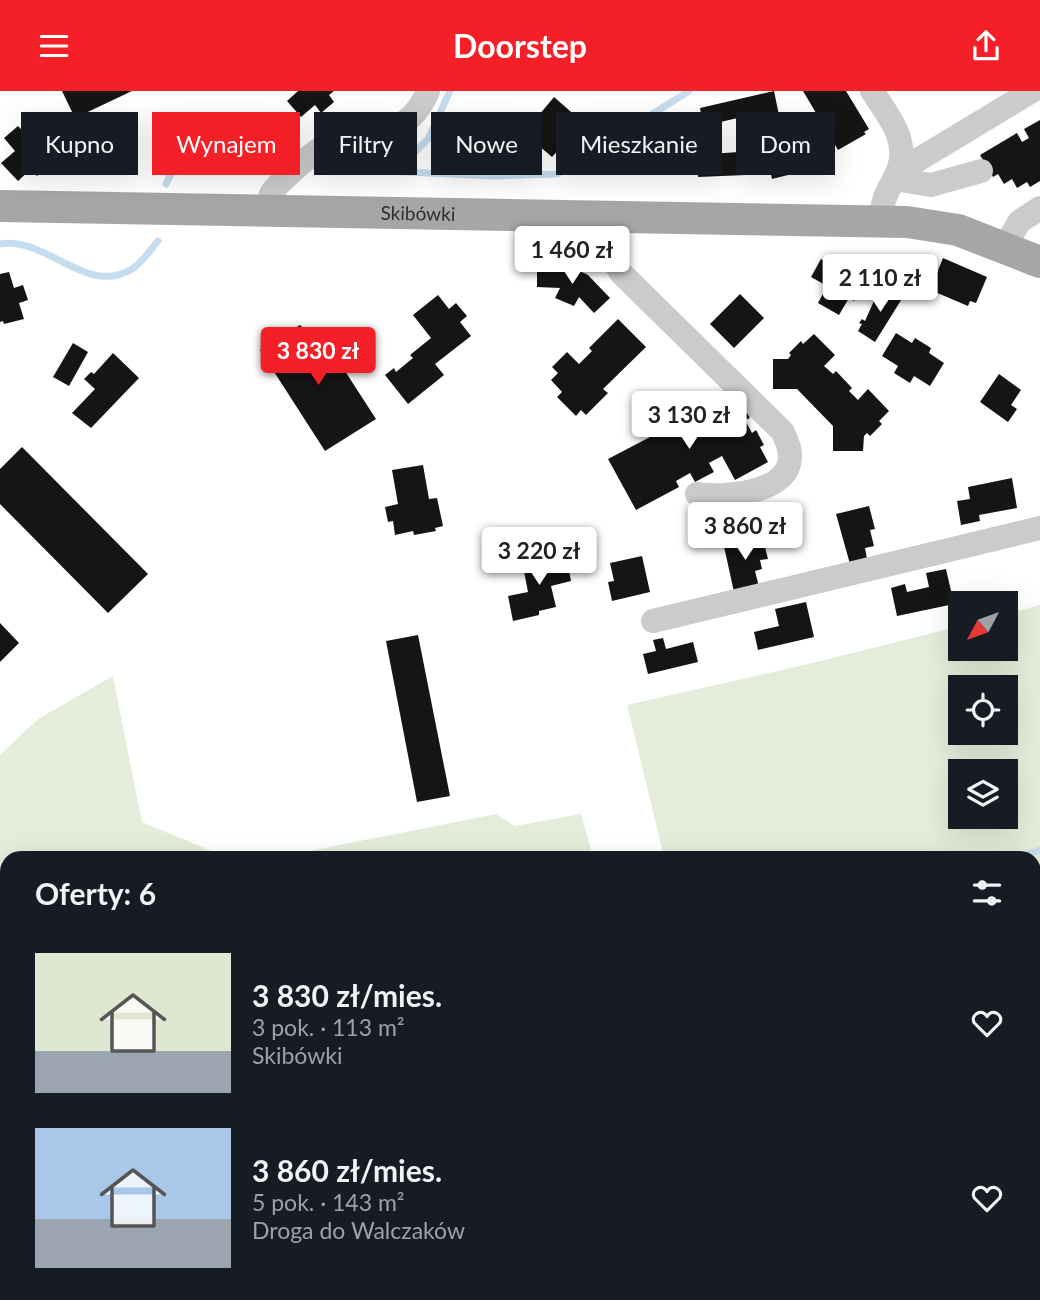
<!DOCTYPE html>
<html lang="pl">
<head>
<meta charset="utf-8">
<style>
	:root { --surface:#171b24; --page:#242831; --text:#f1f3f6; --muted:#9ea1a6; --accent:#f52027 }
	body { margin:0; font-family:Lato,sans-serif; background:var(--page); color:var(--text); height:100vh; display:flex; flex-direction:column; font-size:26px; white-space:nowrap }
	* { box-sizing:border-box; margin:0 }
	p { font-size:23px; color:var(--muted) }
	.icon { flex:none; width:38px; height:38px; fill:none; stroke:currentColor; stroke-width:2; stroke-linecap:round; stroke-linejoin:round }
	.map { position:relative; flex:1; overflow:hidden }
	.drawer { position:absolute; left:0px; top:760px; width:1041px; height:450px; display:flex; flex-direction:column; background:var(--surface); border-radius:21px 21px 0 0; box-shadow:0 7px 28px #0002 }
	.drawer>* { flex:none }
	.banner { position:absolute; left:21px; top:21px; width:999px; height:63px; display:flex; gap:14px }
	.needle { width:46px; rotate:229deg }
	.fabs { position:absolute; left:948px; top:500px; display:grid; gap:14px }
	.fabs a { display:grid; place-items:center; width:70px; height:70px; border-radius:0px; background:var(--surface); box-shadow:0 7px 28px #0002; font-size:35px }
	.price { position:absolute; translate:-50% -60px; padding:0 16px; border-radius:7px; background:#fff; color:#222; font-size:23px; line-height:46px; filter:drop-shadow(0 2px 4px #0008) }
	.price::after { content:''; position:absolute; left:50%; top:42px; width:21px; height:16px; margin-left:-10px; background:inherit; clip-path:polygon(0 0,100% 0,50% 100%) }
	.price.active { background:var(--accent); color:#fff }
	ul { padding:0; list-style:none }
	li { display:flex; align-items:center; gap:21px; height:175px; padding:0 35px }
	li span { display:grid; place-items:center; flex:none; width:196px; height:140px; border-radius:0px; color:#555 }
	li>.icon { margin-inline-start:auto }
	span .icon { width:84px; height:84px; fill:#fffc; stroke-width:1 }
	li b { font-size:30px }
	h2 { display:flex; justify-content:space-between; align-items:center; height:84px; padding:0 35px; font-size:30px }
	.tag { padding:0 24px; border-radius:0px; background:var(--surface); box-shadow:0 7px 28px #0002; font-size:24px; line-height:63px }
	.tag.active { background:var(--accent); color:#fff }
	header { display:flex; justify-content:space-between; align-items:center; height:91px; padding:0 35px; background:var(--accent); color:#fff; font-size:32px; font-weight:700 }
	.map>svg:first-child { display:block }
	.green { fill:#e4edda; fill-rule:evenodd }
	.lines { fill:none; stroke-linecap:round; stroke-linejoin:round }
	.stream { stroke:#c5ddef; stroke-width:7 }
	.river { stroke:#c5ddef; stroke-width:44 }
	.building { fill:#151515 }
	.minor { stroke:#cbcbcb; stroke-width:24 }
	.major { stroke:#a6a6a6; stroke-width:32 }
	.labels { text-anchor:middle; stroke-width:7; stroke-linejoin:round; paint-order:stroke }
	.street-label { font-size:19px; fill:#2e2e2e; stroke:#fff }
</style>
</head>
<body>
<header><svg class="icon" aria-label="menu" viewBox="0 0 24 24"><path d="M4 6h16M4 12h16M4 18h16"/></svg>Doorstep<svg class="icon" aria-label="share" viewBox="0 0 24 24"><path d="M12 15V3M7 8l5-5 5 5M5 13v7h14v-7"/></svg></header>
<div class="map">
<svg width="1040" height="1209" viewBox="0 0 1040 1209">
	<rect width="100%" height="100%" fill="#fff"/>
	<path class="green" d="M 1040,514 L 1040,1167 L 1038,1172 L 1034,1172 L 1034,766 L 664,766 L 627,614 L 808,573 L 961,535 L 961,558 L 1006,558 L 1006,523 ZM 961,597 L 1006,597 L 1006,642 L 961,642 ZM 961,681 L 1006,681 L 1006,726 L 961,726 Z
		M 113,585 L 142,731 L 226,766 L 7,766 L 7,1141 L 0,1142 L 0,664 L 38,628 Z
		M 496,723 L 515,735 L 581,723 L 593,766 L 279,766 Z
		M 34,1202 L 200,1202 L 179,1209 L 33,1209 Z
		M 237,1202 L 442,1202 L 429,1209 L 246,1209 Z"/>
	<g class="lines">
		<path class="stream" d="M 312,72 L 326,77 L 385,80 L 409,67 L 428,48 L 450,0
			M 385,80 L 493,85 L 557,83 L 689,0
			M 166,93 L 178,69 L 194,60 L 297,69
			M 0,153 C 47,145 86,206 132,178 C 142,172 150,159 158,150
			M 1019,766 L 1040,759
			M 0,951 L 7,947
			M 37,1202 L 37,1209
			M 295,1202 L 314,1209
			M 413,1209 L 418,1202"/>
		<path class="river" d="M 0,1129 L 7,1127"/>
	</g>
	<path class="building" d="M 62,0 L 132,0 L 75,27 Z
		M 298,0 L 334,0 L 329,4 L 334,11 L 321,22 L 315,14 L 301,26 L 287,10 Z
		M 774,0 L 785,53 L 794,51 L 797,64 L 788,66 L 792,83 L 772,88 L 771,83 L 698,86 L 697,64 L 752,60 L 751,56 L 756,55 L 753,40 L 756,40 L 754,28 L 743,30 L 742,26 L 703,35 L 700,17 Z
		M 803,0 L 846,0 L 869,38 L 864,41 L 866,43 L 838,59 Z
		M 554,6 L 578,27 L 557,50 L 563,54 L 552,66 L 524,42 Z
		M 1040,29 L 1040,90 L 1030,96 L 1027,91 L 1017,97 L 1012,88 L 1004,93 L 998,83 L 993,86 L 980,64 L 1017,42 L 1022,51 L 1029,47 L 1024,38 Z
		M 18,35 L 33,51 L 39,45 L 47,54 L 40,60 L 52,73 L 37,85 L 31,78 L 18,90 L 1,72 L 15,60 L 4,47 Z
		M 943,167 L 987,186 L 976,212 L 970,210 L 968,215 L 935,201 L 937,196 L 932,194 Z
		M 821,168 L 837,178 L 841,171 L 852,178 L 848,184 L 864,194 L 854,210 L 849,207 L 839,224 L 818,212 L 827,195 L 811,186 Z
		M 537,174 L 567,174 L 588,184 L 610,207 L 594,222 L 579,206 L 574,215 L 555,207 L 560,197 L 537,196 Z
		M 9,181 L 14,197 L 23,194 L 28,209 L 19,212 L 24,228 L 4,233 L 3,230 L 0,231 L 0,183 Z
		M 887,195 L 903,206 L 875,251 L 858,240 L 862,233 L 859,232 L 862,228 L 865,230 L 877,203 L 881,205 Z
		M 740,203 L 764,227 L 734,257 L 710,233 Z
		M 438,204 L 449,218 L 456,212 L 467,225 L 460,231 L 471,245 L 435,273 L 444,284 L 408,313 L 385,284 L 394,277 L 396,281 L 413,267 L 410,264 L 431,247 L 413,224 Z
		M 618,228 L 646,256 L 603,298 L 608,302 L 586,324 L 581,319 L 576,325 L 557,306 L 562,301 L 551,289 L 558,282 L 552,276 L 567,261 L 579,273 L 592,260 L 589,257 Z
		M 300,234 L 343,277 L 376,328 L 325,360 L 260,259 Z
		M 896,242 L 912,252 L 915,247 L 931,257 L 929,262 L 944,272 L 930,295 L 914,285 L 910,292 L 894,282 L 898,275 L 882,265 Z
		M 814,243 L 835,264 L 824,275 L 833,283 L 836,280 L 852,297 L 849,300 L 858,309 L 868,298 L 889,320 L 879,330 L 882,333 L 870,345 L 867,342 L 864,345 L 863,360 L 833,360 L 833,335 L 797,298 L 773,298 L 773,268 L 788,268 L 791,264 L 789,262 L 801,250 L 803,253 Z
		M 73,252 L 88,261 L 69,295 L 53,286 Z
		M 113,262 L 139,287 L 91,337 L 72,322 L 95,298 L 84,288 L 91,281 L 94,283 Z
		M 999,283 L 1021,299 L 1011,314 L 1017,318 L 1008,331 L 980,311 Z
		M 731,302 L 738,315 L 742,313 L 750,327 L 745,329 L 752,342 L 756,339 L 764,354 L 760,356 L 768,371 L 735,389 L 722,365 L 709,372 L 714,381 L 695,391 L 690,382 L 676,390 L 679,396 L 636,419 L 608,368 L 650,346 L 648,341 L 703,311 L 706,315 Z
		M 22,356 L 148,483 L 108,522 L 0,413 L 0,378 Z
		M 423,374 L 429,408 L 437,407 L 443,435 L 435,437 L 436,440 L 414,444 L 413,440 L 395,444 L 393,430 L 388,431 L 385,416 L 398,413 L 392,379 Z
		M 1012,387 L 1017,417 L 979,424 L 980,430 L 961,434 L 957,410 L 970,408 L 968,396 Z
		M 869,415 L 875,438 L 870,439 L 874,455 L 865,457 L 867,468 L 850,473 L 836,423 Z
		M 755,444 L 757,454 L 764,452 L 768,468 L 760,469 L 762,478 L 755,480 L 759,496 L 734,501 L 723,451 Z
		M 545,462 L 547,473 L 567,469 L 571,490 L 551,495 L 556,516 L 539,520 L 539,524 L 513,530 L 508,505 L 528,501 L 522,470 L 534,468 L 533,465 Z
		M 642,465 L 650,501 L 612,510 L 608,491 L 614,490 L 610,472 Z
		M 946,478 L 954,513 L 897,525 L 891,497 L 905,493 L 907,501 L 929,496 L 926,482 Z
		M 806,511 L 814,546 L 758,559 L 754,541 L 779,535 L 775,518 Z
		M 0,532 L 19,552 L 0,571 Z
		M 418,544 L 450,705 L 417,711 L 386,550 Z
		M 663,547 L 666,558 L 693,551 L 698,571 L 648,583 L 643,563 L 656,560 L 653,549 Z
		M 0,1164 L 7,1164 L 7,1198 L 0,1198 Z
		M 520,1202 L 562,1202 L 545,1209 L 522,1209 Z
		M 887,1202 L 917,1202 L 917,1206 L 927,1209 L 886,1209 Z"/>
	<g class="lines">
		<path class="minor" d="M 872,0 C 889,26 912,52 896,84 C 887,102 882,108 881,129
			M 898,81 L 1032,0
			M 894,88 L 931,94 L 981,80
			M 268,119 C 269,114 269,108 271,103 C 277,92 316,58 328,54 C 370,40 407,50 428,0
			M 596,125 L 598,143 L 621,182 L 783,341 C 786,349 791,358 790,367 C 788,403 723,407 697,403
			M 1005,156 L 1019,131 L 1040,117
			M 653,530 L 1040,437
			M 743,1202 L 743,1209"/>
		<path class="major" id="s1" d="M 0,115 L 907,131 L 958,139 L 1040,171"/>
	</g>
	<g class="labels">
		<g class="street-label">
			<text dy="7" stroke="none"><textPath href="#s1" startOffset="418">Skibówki</textPath></text>
		</g>
	</g>
</svg>
<div class="fabs">
<a><svg class="needle" viewBox="-14 -14 28 28"><path d="M0-13l5 13h-10z" fill="#e53935"/><path d="M0 13l5-13h-10z" fill="#9ea1a6"/></svg></a>
<a><svg class="icon" aria-label="locate" viewBox="0 0 24 24"><circle cx="12" cy="12" r="6"/><path d="M12 2v4M12 18v4M2 12h4M18 12h4"/></svg></a>
<a><svg class="icon" aria-label="layers" viewBox="0 0 24 24"><path d="M12 4l9 5-9 5-9-5zM3 14l9 5 9-5"/></svg></a>
</div>
<b class="price" style="left:572px;top:195px">1 460 zł</b>
<b class="price" style="left:880px;top:223px">2 110 zł</b>
<b class="price active" style="left:318px;top:296px">3 830 zł</b>
<b class="price" style="left:689px;top:360px">3 130 zł</b>
<b class="price" style="left:745px;top:471px">3 860 zł</b>
<b class="price" style="left:539px;top:496px">3 220 zł</b>
<div class="banner">
<a class="tag">Kupno</a>
<a class="tag active">Wynajem</a>
<a class="tag">Filtry</a>
<a class="tag">Nowe</a>
<a class="tag">Mieszkanie</a>
<a class="tag">Dom</a>
</div>
<section class="drawer">
<h2>Oferty: 6<svg class="icon" aria-label="filters" viewBox="0 0 24 24"><path d="M4 7h16M4 17h16"/><circle cx="9" cy="7" r="2"/><circle cx="15" cy="17" r="2"/></svg></h2>
<ul>
<li><span style="background:linear-gradient(#dfe7d0 70%,#9aa5b1 0)"><svg class="icon" aria-label="home" viewBox="0 0 24 24"><path d="M3 11l9-7 9 7M6 9v11h12V9"/></svg></span><div><b>3 830 zł/mies.</b><p>3 pok. · 113 m²</p><p>Skibówki</p></div><svg class="icon" aria-label="heart" viewBox="0 0 24 24"><path d="M12 20l-8-8c-3-5 5-10 8-4 3-6 11-1 8 4z"/></svg></li>
<li><span style="background:linear-gradient(#a9c7e8 65%,#9aa5b1 0)"><svg class="icon" aria-label="home" viewBox="0 0 24 24"><path d="M3 11l9-7 9 7M6 9v11h12V9"/></svg></span><div><b>3 860 zł/mies.</b><p>5 pok. · 143 m²</p><p>Droga do Walczaków</p></div><svg class="icon" aria-label="heart" viewBox="0 0 24 24"><path d="M12 20l-8-8c-3-5 5-10 8-4 3-6 11-1 8 4z"/></svg></li>
</ul>
</section>
</div>
</body>
</html>
